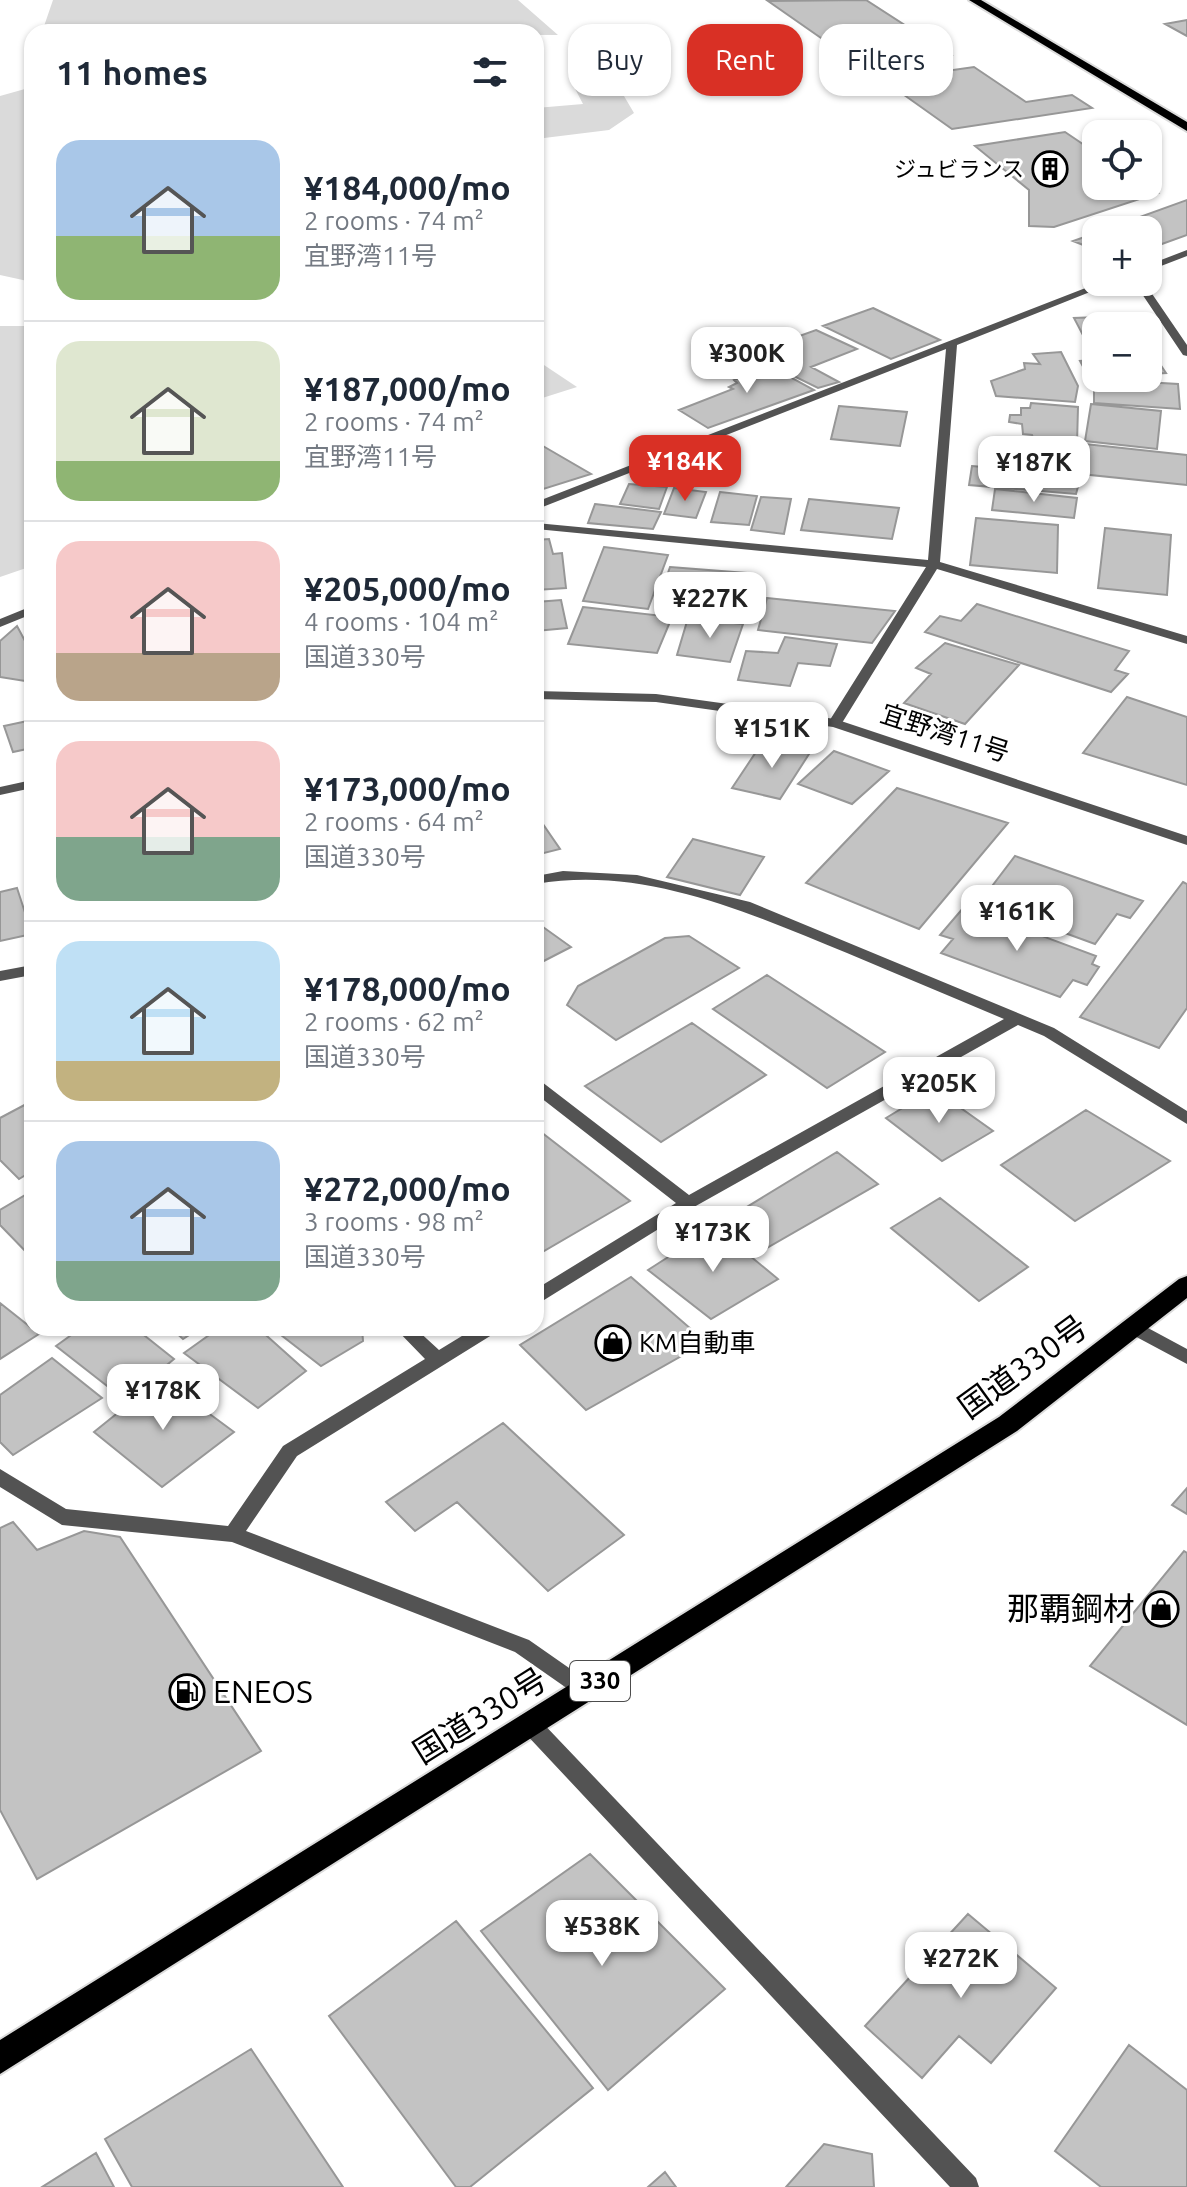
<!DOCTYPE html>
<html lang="en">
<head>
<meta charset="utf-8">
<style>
	:root { --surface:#fff; --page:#f6f6f7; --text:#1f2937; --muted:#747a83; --line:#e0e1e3; --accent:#d93025 }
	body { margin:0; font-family:Ubuntu,"Noto Sans JP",sans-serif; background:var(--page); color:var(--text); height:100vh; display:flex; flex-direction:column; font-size:30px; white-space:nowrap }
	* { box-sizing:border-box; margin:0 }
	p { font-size:26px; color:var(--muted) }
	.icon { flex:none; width:44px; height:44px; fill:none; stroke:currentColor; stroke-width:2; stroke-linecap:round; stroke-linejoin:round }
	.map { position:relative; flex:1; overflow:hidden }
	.side { position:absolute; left:24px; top:24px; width:520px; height:1312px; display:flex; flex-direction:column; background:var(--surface); border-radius:24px; box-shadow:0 2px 6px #0004 }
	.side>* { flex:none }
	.banner { position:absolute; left:568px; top:24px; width:498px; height:72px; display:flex; gap:16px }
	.controls { position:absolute; left:1082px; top:120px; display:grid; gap:16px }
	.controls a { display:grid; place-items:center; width:80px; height:80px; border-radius:16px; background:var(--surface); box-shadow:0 2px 6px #0004; font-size:40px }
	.price { position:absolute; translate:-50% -68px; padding:0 18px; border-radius:16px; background:#fff; color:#222; font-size:26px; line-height:52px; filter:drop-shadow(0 2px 4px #0008) }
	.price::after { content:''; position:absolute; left:50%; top:48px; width:24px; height:18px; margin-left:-12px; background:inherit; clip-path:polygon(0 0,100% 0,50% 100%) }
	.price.current { background:var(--accent); color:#fff }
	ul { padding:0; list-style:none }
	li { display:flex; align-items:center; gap:24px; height:200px; padding:0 32px }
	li+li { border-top:2px solid var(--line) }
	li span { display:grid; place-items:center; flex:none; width:224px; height:160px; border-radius:24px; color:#555 }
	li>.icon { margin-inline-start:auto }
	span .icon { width:96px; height:96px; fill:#fffc; stroke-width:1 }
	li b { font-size:34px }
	h2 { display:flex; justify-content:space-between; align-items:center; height:96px; padding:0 32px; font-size:34px }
	.tag { padding:0 28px; border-radius:24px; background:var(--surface); box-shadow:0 2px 6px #0004; font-size:28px; line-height:72px }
	.tag.current { background:var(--accent); color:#fff }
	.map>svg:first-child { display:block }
	.green { fill:#dadada }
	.building { fill:#c3c3c3; stroke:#979797; stroke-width:2 }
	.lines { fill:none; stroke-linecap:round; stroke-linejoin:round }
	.trunk-casing { stroke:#dbdbdb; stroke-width:4 }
	.minor { fill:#535353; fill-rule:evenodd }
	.tertiary { fill:#535353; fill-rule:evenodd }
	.trunk { fill:#000; fill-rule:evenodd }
	.labels { text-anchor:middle; stroke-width:6; stroke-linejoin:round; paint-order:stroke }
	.far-poi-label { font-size:22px; fill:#000; stroke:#fff; text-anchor:end }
	.shield { fill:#fff; stroke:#4c4c4c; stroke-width:2 }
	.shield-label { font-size:24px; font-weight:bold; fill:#000 }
	.street-label { font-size:26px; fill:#000; stroke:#fff }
	.poi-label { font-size:26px; fill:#000; stroke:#fff; text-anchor:start }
	.near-street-label { font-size:32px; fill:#000; stroke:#fff }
	.near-poi-label { font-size:32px; fill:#000; stroke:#fff; text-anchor:end }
</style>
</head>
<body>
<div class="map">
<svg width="1187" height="2187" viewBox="0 0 1187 2187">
	<rect width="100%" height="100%" fill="#fff"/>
	<path class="green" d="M 53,0 L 518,0 L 558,35 L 42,32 Z
		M 611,74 L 634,113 L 609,130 L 536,139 L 536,108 L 583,104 L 569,77 Z
		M 32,87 L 32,282 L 0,275 L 0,96 Z
		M 0,326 L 32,326 L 32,566 L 0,577 Z
		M 536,364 L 544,365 L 577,387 L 536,400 Z"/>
	<path class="building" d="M 866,0 L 951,55 L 864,68 L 768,1 Z
		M 1187,20 L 1187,36 L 1165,24 Z
		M 974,67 L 1026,102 L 1072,95 L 1092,108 L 952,129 L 883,80 Z
		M 1065,132 L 1096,153 L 1096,186 L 1147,186 L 1158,193 L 1054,227 L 1029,226 L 1029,190 L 975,146 Z
		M 1187,200 L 1187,235 L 1148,249 L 1148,230 L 1104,230 Z
		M 1096,233 L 1096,250 L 1073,241 Z
		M 873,308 L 940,340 L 891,359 L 823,326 Z
		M 1128,316 L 1135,326 L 1096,326 L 1096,376 L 1088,376 L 1080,361 L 1096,360 L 1074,318 Z
		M 816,330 L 857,349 L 811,367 L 839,382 L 818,388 L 749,354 Z
		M 1148,346 L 1166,373 L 1148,374 Z
		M 1061,352 L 1078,386 L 1075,402 L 996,396 L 991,381 L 1025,369 L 1024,363 L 1040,364 L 1033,354 Z
		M 757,359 L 814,390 L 708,428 L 679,410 L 733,389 L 729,387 L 737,383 L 734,380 L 743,376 L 735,370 L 745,366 L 740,364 Z
		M 1094,379 L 1178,384 L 1180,409 L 1094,403 Z
		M 1031,403 L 1078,407 L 1077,444 L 1034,441 L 1032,435 L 1023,434 L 1022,424 L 1009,422 L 1010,415 L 1021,415 L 1021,408 L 1030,408 Z
		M 1091,404 L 1161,411 L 1157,449 L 1085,441 Z
		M 839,406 L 907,412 L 900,446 L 831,439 Z
		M 536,442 L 591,474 L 537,491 Z
		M 1085,444 L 1187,455 L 1187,485 L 1081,474 Z
		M 972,466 L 1081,476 L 1076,494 L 969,485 Z
		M 629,484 L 667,487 L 659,509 L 620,504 Z
		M 674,488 L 706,492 L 696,518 L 664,514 Z
		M 995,489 L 1077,498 L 1074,518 L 992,510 Z
		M 720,492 L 757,496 L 749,525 L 711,522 Z
		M 761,497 L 791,499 L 784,534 L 751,530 Z
		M 809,499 L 899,508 L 892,539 L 801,530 Z
		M 595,504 L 661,512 L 653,529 L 588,523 Z
		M 976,518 L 1058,525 L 1057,573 L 970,565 Z
		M 1105,528 L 1171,535 L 1167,595 L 1098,588 Z
		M 549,539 L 553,554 L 562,553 L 566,588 L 536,590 L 536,540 Z
		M 604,547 L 668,555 L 648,609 L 583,601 Z
		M 670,567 L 746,573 L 745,580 L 761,582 L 754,605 L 706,601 L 701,611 L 657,605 Z
		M 767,598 L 895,611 L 872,643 L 758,630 Z
		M 561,600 L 567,628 L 536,631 L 536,602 Z
		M 977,604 L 1129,651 L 1115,670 L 1128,674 L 1111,692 L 925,632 L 940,616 L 961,621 Z
		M 583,607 L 672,617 L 657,653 L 568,644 Z
		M 688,618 L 743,624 L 730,662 L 677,655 Z
		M 17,626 L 32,654 L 32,678 L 25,681 L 0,677 L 0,641 Z
		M 785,637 L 837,644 L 830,666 L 798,663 L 790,686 L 738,680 L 746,651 L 778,653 Z
		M 945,643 L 1019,665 L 965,724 L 904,703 L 931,674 L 916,668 Z
		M 1127,697 L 1187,717 L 1187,785 L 1083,753 Z
		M 32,720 L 32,756 L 28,757 L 27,749 L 13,752 L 4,726 Z
		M 764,740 L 811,751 L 780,799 L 732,788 Z
		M 834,751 L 889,771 L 852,804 L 798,784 Z
		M 897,788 L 1008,823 L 919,929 L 806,883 Z
		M 536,814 L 560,849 L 536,855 Z
		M 693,839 L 764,857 L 740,895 L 667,877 Z
		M 1015,856 L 1143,901 L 1130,918 L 1117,914 L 1095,944 L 980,902 Z
		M 1183,882 L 1187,884 L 1187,1008 L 1159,1048 L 1080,1017 Z
		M 17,888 L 32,934 L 0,941 L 0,892 Z
		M 964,907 L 1096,956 L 1092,964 L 1099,967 L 1087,985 L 1073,980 L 1060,997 L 941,953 L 953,939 L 940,935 Z
		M 536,922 L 571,947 L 536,965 Z
		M 689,936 L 739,968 L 616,1040 L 567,1005 L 578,986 L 665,938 Z
		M 767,975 L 885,1052 L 827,1088 L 713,1009 Z
		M 692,1023 L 766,1075 L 661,1142 L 585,1086 Z
		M 934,1089 L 993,1131 L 942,1161 L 886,1118 Z
		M 32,1101 L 32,1171 L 19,1179 L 0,1160 L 0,1118 Z
		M 1086,1110 L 1170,1161 L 1075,1221 L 1001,1165 Z
		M 541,1132 L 630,1201 L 544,1251 L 536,1245 L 536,1135 Z
		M 837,1152 L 878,1184 L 765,1249 L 727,1219 Z
		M 32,1191 L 32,1258 L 0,1225 L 0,1210 Z
		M 940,1198 L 1028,1267 L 979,1301 L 891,1228 Z
		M 715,1227 L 778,1279 L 711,1319 L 648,1270 Z
		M 631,1277 L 706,1342 L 586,1410 L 520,1345 Z
		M 0,1303 L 39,1334 L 0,1359 Z
		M 81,1328 L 135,1328 L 174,1359 L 125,1400 L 56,1346 Z
		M 171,1328 L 200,1328 L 183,1339 Z
		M 219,1328 L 258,1328 L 306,1371 L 258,1408 L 184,1353 Z
		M 272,1328 L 362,1328 L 363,1341 L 321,1366 Z
		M 52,1358 L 102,1398 L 13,1455 L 0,1442 L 0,1395 Z
		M 161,1378 L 234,1432 L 162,1487 L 94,1432 Z
		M 503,1423 L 624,1535 L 548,1591 L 457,1502 L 415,1531 L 386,1502 Z
		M 1187,1488 L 1187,1514 L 1172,1505 Z
		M 13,1522 L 37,1550 L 84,1531 L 120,1537 L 261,1751 L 37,1879 L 0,1810 L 0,1528 Z
		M 1184,1551 L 1187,1553 L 1187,1725 L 1090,1666 Z
		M 590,1854 L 725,1989 L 608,2090 L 481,1931 Z
		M 968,1914 L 1056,1988 L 991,2063 L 959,2036 L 922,2078 L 865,2026 Z
		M 456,1921 L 593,2088 L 470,2187 L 456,2187 L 329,2016 Z
		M 1129,2045 L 1187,2090 L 1187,2187 L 1101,2187 L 1055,2151 Z
		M 251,2049 L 343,2187 L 132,2187 L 105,2139 Z
		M 824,2144 L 872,2154 L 874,2187 L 786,2187 Z
		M 96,2153 L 114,2187 L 42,2187 Z
		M 665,2172 L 676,2187 L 648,2187 Z"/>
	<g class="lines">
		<defs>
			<path id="trunk" d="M 969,0 L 981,0 L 1187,122 L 1187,131 Z
				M 1187,1276 L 1187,1298 L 1017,1431 L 0,2074 L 0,2040 L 999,1417 L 1179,1279 Z"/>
		</defs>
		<use href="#trunk" class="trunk-casing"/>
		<path class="minor" d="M 1187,250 L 1187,256 L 1148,271 L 1148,265 Z
			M 1101,282 L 1115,282 L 957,345 L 940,562 L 1187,636 L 1187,644 L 937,569 L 842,723 L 835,727 L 828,723 L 926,567 L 536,529 L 536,523 L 928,560 L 946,349 L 540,508 L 536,509 L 536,502 Z
			M 1134,282 L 1144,282 L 1187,345 L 1187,356 L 1183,355 Z
			M 32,606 L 32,614 L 0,627 L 0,619 Z
			M 563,871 L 637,875 L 750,902 L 1054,1028 L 1187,1111 L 1187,1124 L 1044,1036 L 1018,1025 L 694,1207 L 536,1305 L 536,1289 L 676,1203 L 536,1094 L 536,1081 L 542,1082 L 689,1195 L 1004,1019 C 952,997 899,975 847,953 C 750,913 643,865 536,884 L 536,876 Z
			M 32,965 L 32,975 L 0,981 L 0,971 Z
			M 1135,1321 L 1187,1349 L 1187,1364 L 1129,1333 L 1126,1328 L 1129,1323 Z
			M 395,1328 L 415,1328 L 439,1350 L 475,1328 L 498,1328 L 495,1333 L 297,1456 L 246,1531 L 529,1640 L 592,1684 L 595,1690 L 592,1696 L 585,1699 L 578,1696 L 515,1652 L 232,1542 L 62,1525 L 0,1487 L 0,1469 L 66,1509 L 228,1526 L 283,1446 L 425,1359 Z
			M 530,1715 L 537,1717 L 976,2178 L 979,2187 L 950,2187 L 523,1731 L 520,1724 L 523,1717 Z"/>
		<path class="tertiary" d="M 536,691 L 656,694 L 835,719 L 1187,836 L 1187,845 L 833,727 L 656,702 L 536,699 Z
			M 32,780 L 32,788 L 0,795 L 0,787 Z"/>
		<use href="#trunk" class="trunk"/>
	</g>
	<defs>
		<symbol id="building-ring" viewBox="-11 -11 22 22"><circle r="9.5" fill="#fff" stroke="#000" stroke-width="1.5"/><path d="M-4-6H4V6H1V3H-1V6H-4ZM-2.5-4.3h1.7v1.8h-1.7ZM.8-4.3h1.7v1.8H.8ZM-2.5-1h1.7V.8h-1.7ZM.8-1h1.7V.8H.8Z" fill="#000"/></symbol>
		<symbol id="shop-ring" viewBox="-11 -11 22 22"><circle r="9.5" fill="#fff" stroke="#000" stroke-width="1.5"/><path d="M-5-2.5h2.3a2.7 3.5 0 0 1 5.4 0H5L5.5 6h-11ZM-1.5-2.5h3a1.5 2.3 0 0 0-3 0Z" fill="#000"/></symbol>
		<symbol id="fuel-ring" viewBox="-11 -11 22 22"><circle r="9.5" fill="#fff" stroke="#000" stroke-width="1.5"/><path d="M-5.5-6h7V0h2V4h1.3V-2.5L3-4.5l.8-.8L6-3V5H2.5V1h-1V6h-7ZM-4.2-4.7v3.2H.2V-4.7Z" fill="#000"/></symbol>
	</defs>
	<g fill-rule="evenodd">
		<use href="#building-ring" x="1030" y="149" width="40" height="40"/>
		<use href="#shop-ring" x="593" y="1323" width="40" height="40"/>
		<use href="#shop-ring" x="1141" y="1589" width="40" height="40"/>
		<use href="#fuel-ring" x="167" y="1672" width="40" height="40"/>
	</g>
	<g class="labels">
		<g class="far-poi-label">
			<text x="1024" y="177">ジュビランス</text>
		</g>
		<rect class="shield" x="570" y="1661" width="60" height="40" rx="6"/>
		<g class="shield-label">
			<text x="600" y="1689">330</text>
		</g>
		<g class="street-label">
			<text transform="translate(945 733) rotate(18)" y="9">宜野湾11号</text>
		</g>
		<g class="poi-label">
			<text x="639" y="1352">KM自動車</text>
		</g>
		<g class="near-street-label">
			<text transform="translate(1023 1367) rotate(-36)" y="11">国道330号</text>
			<text transform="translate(480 1716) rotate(-32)" y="11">国道330号</text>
		</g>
		<g class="near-poi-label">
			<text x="1135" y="1620">那覇鋼材</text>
			<text x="213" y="1703" text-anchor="start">ENEOS</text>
		</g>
	</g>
</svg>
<div class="controls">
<a><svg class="icon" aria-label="locate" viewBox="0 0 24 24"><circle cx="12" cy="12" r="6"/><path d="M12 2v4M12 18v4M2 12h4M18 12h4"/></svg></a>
<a>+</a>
<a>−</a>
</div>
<b class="price" style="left:747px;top:395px">¥300K</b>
<b class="price current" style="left:685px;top:503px">¥184K</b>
<b class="price" style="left:1034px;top:504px">¥187K</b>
<b class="price" style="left:710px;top:640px">¥227K</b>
<b class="price" style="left:772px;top:770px">¥151K</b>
<b class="price" style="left:1017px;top:953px">¥161K</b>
<b class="price" style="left:939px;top:1125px">¥205K</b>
<b class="price" style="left:713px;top:1274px">¥173K</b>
<b class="price" style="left:163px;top:1432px">¥178K</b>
<b class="price" style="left:602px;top:1968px">¥538K</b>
<b class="price" style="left:961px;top:2000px">¥272K</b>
<div class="banner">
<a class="tag">Buy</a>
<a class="tag current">Rent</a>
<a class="tag">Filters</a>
</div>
<section class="side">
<h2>11 homes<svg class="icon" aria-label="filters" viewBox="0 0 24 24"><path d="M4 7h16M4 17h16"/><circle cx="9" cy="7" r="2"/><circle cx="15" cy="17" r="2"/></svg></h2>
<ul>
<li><span style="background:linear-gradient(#a9c7e8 60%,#8fb573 0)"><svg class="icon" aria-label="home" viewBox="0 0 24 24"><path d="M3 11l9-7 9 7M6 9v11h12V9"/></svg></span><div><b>¥184,000/mo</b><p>2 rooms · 74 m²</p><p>宜野湾11号</p></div></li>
<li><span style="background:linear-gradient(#dfe7d0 75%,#8fb573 0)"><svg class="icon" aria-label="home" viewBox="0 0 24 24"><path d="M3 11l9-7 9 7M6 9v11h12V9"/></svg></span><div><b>¥187,000/mo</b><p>2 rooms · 74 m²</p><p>宜野湾11号</p></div></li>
<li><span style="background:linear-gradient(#f6c9c9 70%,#b9a48a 0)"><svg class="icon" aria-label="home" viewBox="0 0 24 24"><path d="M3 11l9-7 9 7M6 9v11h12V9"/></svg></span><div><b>¥205,000/mo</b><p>4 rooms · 104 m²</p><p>国道330号</p></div></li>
<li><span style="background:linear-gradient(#f6c9c9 60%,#7fa58c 0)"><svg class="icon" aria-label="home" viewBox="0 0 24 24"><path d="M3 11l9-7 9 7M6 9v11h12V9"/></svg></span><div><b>¥173,000/mo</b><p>2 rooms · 64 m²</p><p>国道330号</p></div></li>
<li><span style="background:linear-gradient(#bfe0f5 75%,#c2b280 0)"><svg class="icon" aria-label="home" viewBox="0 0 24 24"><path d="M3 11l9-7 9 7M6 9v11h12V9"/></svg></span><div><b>¥178,000/mo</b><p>2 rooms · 62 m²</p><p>国道330号</p></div></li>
<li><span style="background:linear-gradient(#a9c7e8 75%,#7fa58c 0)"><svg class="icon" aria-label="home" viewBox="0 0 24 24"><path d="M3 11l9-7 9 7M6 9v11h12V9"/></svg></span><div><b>¥272,000/mo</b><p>3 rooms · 98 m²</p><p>国道330号</p></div></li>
</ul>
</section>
</div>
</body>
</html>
